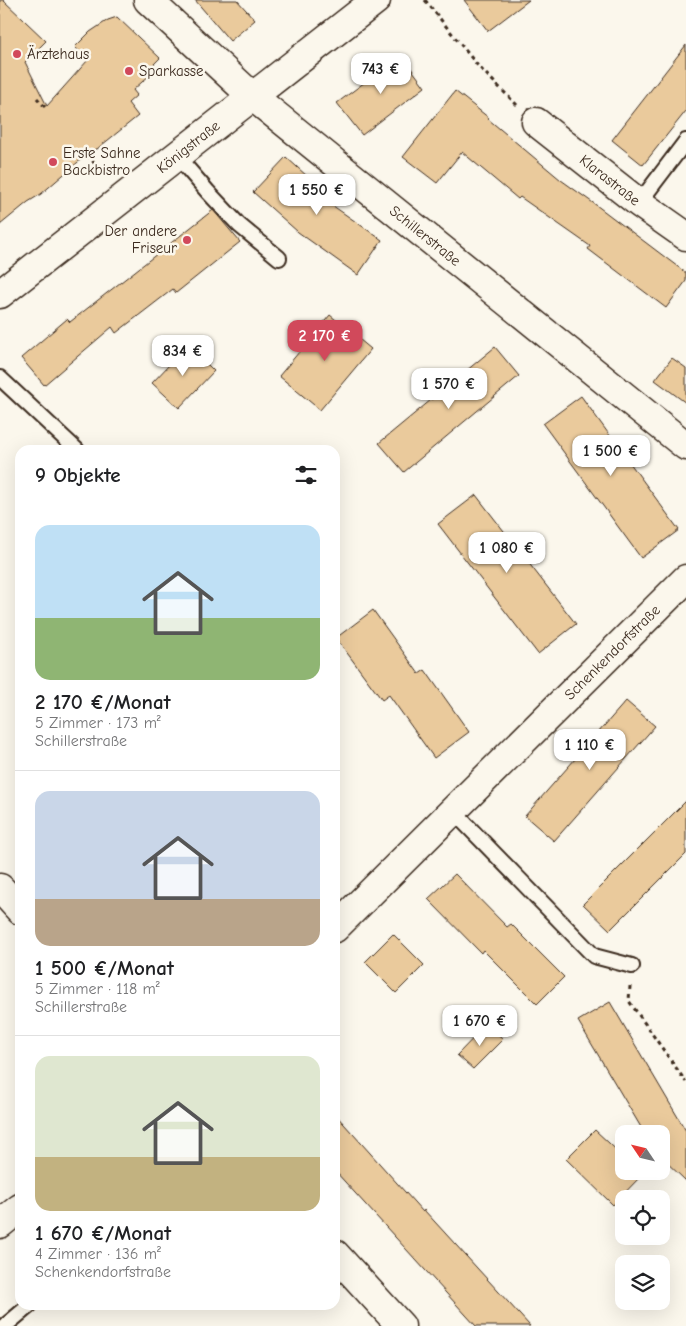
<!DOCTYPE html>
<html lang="de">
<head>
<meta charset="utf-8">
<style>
	:root { --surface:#fff; --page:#f6f6f6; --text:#202124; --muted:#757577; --line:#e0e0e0; --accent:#d1495b }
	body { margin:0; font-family:"Comic Neue",sans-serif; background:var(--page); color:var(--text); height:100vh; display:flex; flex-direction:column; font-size:19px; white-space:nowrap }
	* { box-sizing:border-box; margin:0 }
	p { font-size:16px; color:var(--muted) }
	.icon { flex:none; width:28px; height:28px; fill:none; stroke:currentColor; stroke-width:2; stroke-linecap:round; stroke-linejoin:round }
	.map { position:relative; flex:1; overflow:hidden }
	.side { position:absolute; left:15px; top:445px; width:325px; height:865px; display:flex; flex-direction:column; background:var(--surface); border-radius:15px; box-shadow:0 5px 20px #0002 }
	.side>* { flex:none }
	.needle { width:32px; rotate:305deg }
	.fabs { position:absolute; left:615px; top:1125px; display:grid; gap:10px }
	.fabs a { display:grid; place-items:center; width:55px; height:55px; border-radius:10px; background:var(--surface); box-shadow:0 5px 20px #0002; font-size:25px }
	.price { position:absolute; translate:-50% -42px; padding:0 11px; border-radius:10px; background:#fff; color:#222; font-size:16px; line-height:32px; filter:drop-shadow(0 1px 2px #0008) }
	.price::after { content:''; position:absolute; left:50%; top:30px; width:15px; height:11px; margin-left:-8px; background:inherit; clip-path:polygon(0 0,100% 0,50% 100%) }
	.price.active { background:var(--accent); color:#fff }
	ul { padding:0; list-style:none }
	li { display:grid; align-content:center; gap:10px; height:265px; padding:0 20px }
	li+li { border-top:1px solid var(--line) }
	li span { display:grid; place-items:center; height:155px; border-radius:15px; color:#555 }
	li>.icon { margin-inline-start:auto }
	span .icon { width:90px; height:90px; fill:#fffc; stroke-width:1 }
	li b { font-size:21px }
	h2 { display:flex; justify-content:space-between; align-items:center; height:60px; padding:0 20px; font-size:21px }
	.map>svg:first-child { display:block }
	.building { fill:#eaca9c; stroke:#3b2a1e }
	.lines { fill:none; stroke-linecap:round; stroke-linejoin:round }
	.service-casing { stroke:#3b2a1e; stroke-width:18 }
	.minor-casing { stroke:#3b2a1e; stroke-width:31 }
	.secondary-casing { stroke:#3b2a1e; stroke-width:31 }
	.path { stroke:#3b2a1e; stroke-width:3; stroke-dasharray:4 4; stroke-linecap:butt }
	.service { stroke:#fbf7ec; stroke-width:14 }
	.minor { stroke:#fbf7ec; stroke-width:28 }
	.secondary { stroke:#fbf7ec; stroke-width:28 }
	.poi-dot { fill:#d1495b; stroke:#fbf7ec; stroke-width:2 }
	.labels { text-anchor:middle; stroke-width:5; stroke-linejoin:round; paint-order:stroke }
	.poi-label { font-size:15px; fill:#3b2a1e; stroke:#fbf7ec; text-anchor:start }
	.street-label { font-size:15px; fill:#3b2a1e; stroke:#fbf7ec }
</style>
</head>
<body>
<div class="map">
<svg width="686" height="1326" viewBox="0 0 686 1326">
	<rect width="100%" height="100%" fill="#fbf7ec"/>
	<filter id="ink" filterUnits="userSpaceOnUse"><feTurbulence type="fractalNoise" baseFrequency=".02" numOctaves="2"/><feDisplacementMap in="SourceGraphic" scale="10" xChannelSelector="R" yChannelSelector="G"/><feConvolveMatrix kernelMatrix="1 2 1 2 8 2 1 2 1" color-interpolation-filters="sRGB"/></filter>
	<g filter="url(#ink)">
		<path class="building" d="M 0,0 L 3,0 L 46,41 L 25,62 L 47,106 L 88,60 L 75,47 L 90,32 L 108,20 L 117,17 L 160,58 L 153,65 L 151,74 L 133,90 L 137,95 L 128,103 L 138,116 L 97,149 L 92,150 L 41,194 L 28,202 L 0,225 Z
			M 195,0 L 237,0 L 255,20 L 230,41 Z
			M 464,0 L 529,0 L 488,31 Z
			M 686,45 L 686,111 L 643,165 L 612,140 Z
			M 401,55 L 425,87 L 362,135 L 337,103 Z
			M 455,91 L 489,118 L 488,119 L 561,180 L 596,205 L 686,273 L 686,281 L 666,308 L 588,249 L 590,246 L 520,197 L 518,199 L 462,152 L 437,183 L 403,157 Z
			M 286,157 L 330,197 L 326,201 L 382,240 L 358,275 L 298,232 L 253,192 Z
			M 213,210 L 240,242 L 176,293 L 173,289 L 116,333 L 112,327 L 44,385 L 21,358 L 67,319 L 70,322 Z
			M 330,315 L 371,349 L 320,410 L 279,376 Z
			M 188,345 L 214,371 L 179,408 L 152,383 Z
			M 495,347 L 519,376 L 404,472 L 379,443 Z
			M 672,358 L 686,368 L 686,403 L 655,380 Z
			M 581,396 L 679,530 L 641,558 L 543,424 Z
			M 476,495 L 576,624 L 538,654 L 438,524 Z
			M 373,610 L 419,674 L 425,670 L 469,732 L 434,758 L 389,695 L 382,700 L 336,638 Z
			M 626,701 L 655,726 L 554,841 L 525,816 Z
			M 686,801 L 686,854 L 610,930 L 583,904 Z
			M 455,874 L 507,927 L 511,924 L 564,977 L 537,1004 L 483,950 L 481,953 L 428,899 Z
			M 393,934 L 424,965 L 396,993 L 365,962 Z
			M 610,1002 L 686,1131 L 686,1181 L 661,1157 L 661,1134 L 645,1134 L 578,1021 Z
			M 487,1024 L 503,1039 L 473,1069 L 457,1055 Z
			M 335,1114 L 423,1212 L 424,1210 L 530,1326 L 476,1326 L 335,1171 Z
			M 595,1130 L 624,1157 L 624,1171 L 638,1171 L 642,1175 L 613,1205 L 566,1159 Z"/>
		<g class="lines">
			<defs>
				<path id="service" d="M 176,155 L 208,192 L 239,225 L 279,258
					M 639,203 L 686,141
					M 0,378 L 77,450
					M 453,811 L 594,956 L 632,966
					M 5,1326 L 30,1305"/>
				<g id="minor">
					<path id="s1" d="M 148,0 L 252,96 L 686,446"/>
					<path id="s2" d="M 536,122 L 639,203 L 686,236"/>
					<path d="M 0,888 L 20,910"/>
					<path id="s3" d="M 335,928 L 686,579"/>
					<path d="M 0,1224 L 20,1208"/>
					<path d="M 335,1254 L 401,1326"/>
				</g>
				<g id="secondary">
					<path id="s4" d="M 0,294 L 376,0"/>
				</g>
			</defs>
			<use href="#service" class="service-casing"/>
			<use href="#minor" class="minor-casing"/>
			<use href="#secondary" class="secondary-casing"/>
			<path class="path" d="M 425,0 L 478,66 L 517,105
				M 37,98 L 45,107
				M 87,155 L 107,177
				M 630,986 L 629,1001 L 686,1082"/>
			<use href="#service" class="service"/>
			<use href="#minor" class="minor"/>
			<use href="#secondary" class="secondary"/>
		</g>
	</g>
	<g class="poi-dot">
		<circle cx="17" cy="54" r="5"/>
		<circle cx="129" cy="71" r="5"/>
		<circle cx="53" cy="162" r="5"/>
		<circle cx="187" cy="240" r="5"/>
	</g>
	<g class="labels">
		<g class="poi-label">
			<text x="27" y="59">Ärztehaus</text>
			<text x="139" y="76">Sparkasse</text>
			<text x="63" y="158">Erste Sahne<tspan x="63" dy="17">Backbistro</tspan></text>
			<text x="177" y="236" text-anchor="end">Der andere<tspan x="177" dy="17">Friseur</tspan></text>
		</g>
		<g class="street-label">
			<text dy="5" stroke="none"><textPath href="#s4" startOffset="239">Königstraße</textPath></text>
			<text dy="5" stroke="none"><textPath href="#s2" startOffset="94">Klarastraße</textPath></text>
			<text dy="5" stroke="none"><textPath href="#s1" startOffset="364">Schillerstraße</textPath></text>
			<text dy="5" stroke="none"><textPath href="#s3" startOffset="391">Schenkendorfstraße</textPath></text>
		</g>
	</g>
</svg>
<div class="fabs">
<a><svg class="needle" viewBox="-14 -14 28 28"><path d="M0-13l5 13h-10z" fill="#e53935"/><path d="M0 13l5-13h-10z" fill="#757577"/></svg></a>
<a><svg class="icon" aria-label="locate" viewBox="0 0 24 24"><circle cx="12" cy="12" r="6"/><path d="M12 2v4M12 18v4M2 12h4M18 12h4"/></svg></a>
<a><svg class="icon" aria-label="layers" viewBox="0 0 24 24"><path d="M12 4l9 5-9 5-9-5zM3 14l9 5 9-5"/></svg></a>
</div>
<b class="price" style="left:381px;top:95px">743 €</b>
<b class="price" style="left:317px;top:216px">1 550 €</b>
<b class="price active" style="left:325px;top:362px">2 170 €</b>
<b class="price" style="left:183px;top:377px">834 €</b>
<b class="price" style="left:449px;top:410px">1 570 €</b>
<b class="price" style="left:611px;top:477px">1 500 €</b>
<b class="price" style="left:507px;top:574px">1 080 €</b>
<b class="price" style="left:590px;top:771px">1 110 €</b>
<b class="price" style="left:480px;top:1047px">1 670 €</b>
<section class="side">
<h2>9 Objekte<svg class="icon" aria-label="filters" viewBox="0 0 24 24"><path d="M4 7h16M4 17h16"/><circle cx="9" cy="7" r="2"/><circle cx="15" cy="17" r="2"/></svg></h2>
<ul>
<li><span style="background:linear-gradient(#bfe0f5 60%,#8fb573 0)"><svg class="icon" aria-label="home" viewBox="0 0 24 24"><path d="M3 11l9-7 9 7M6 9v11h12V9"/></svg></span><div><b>2 170 €/Monat</b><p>5 Zimmer · 173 m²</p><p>Schillerstraße</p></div></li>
<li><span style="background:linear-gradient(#c9d6e8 70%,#b9a48a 0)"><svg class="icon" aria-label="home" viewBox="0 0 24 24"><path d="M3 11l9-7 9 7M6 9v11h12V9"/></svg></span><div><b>1 500 €/Monat</b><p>5 Zimmer · 118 m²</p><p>Schillerstraße</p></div></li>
<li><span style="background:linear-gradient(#dfe7d0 65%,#c2b280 0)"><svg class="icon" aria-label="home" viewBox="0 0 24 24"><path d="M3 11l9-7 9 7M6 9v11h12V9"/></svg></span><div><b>1 670 €/Monat</b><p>4 Zimmer · 136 m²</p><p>Schenkendorfstraße</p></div></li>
</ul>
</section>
</div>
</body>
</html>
